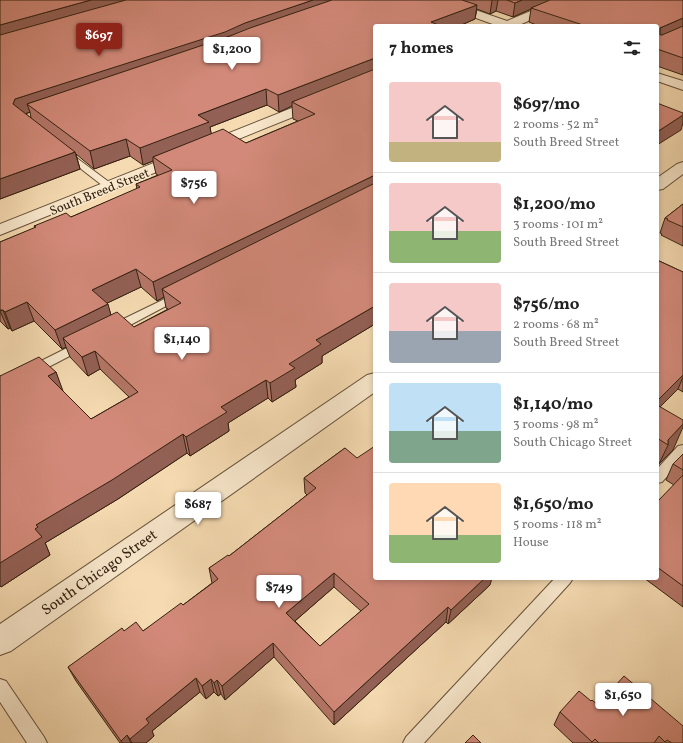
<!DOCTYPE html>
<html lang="en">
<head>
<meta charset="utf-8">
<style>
	:root { --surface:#fff; --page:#f2f2f2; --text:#222; --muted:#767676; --line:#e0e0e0; --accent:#8f2418 }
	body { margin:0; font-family:Vollkorn,serif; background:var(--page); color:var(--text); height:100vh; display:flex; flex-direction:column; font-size:15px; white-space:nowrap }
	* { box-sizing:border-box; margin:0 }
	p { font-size:13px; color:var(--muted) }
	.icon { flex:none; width:22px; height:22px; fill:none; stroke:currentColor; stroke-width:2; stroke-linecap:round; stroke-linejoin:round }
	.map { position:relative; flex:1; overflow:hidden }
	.details { position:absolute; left:373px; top:24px; width:286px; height:556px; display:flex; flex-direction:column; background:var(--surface); border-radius:4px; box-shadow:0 2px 6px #0003 }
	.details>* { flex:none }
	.price { position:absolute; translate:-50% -34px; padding:0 9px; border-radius:4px; background:#fff; color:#222; font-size:13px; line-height:26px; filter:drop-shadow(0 1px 2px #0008) }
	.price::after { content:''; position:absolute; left:50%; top:24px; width:12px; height:9px; margin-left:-6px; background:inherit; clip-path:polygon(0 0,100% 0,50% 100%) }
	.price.on { background:var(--accent); color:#fff }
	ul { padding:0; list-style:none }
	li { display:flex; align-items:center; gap:12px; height:100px; padding:0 16px }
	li+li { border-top:1px solid var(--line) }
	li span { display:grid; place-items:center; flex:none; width:112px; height:80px; border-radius:4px; color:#555 }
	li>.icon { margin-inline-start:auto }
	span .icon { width:48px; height:48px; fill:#fffc; stroke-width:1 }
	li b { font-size:17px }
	h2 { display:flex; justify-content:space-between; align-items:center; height:48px; padding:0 16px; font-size:17px }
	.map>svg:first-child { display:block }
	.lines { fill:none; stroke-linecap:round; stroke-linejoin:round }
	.service-casing { stroke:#645038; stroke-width:2 }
	.minor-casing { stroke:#645038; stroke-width:2 }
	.tertiary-casing { stroke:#645038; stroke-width:2 }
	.service { fill:#f9e8cd; fill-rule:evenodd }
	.minor { fill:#f9e8cd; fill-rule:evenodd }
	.tertiary { fill:#f9e8cd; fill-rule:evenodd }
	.wall { fill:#b57668; stroke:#342110; fill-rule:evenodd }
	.shaded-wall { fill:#936055; stroke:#342110 }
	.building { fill:#d28979; stroke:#342110; fill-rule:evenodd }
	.labels { text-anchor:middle; stroke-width:3; stroke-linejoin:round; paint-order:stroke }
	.far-street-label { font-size:13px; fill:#342110; stroke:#f9e8cd }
	.street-label { font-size:15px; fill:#342110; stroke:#f9e8cd }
</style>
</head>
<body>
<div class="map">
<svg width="683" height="743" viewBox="0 0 683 743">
	<rect width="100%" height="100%" fill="#f6dbb2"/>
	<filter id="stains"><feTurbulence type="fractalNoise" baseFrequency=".005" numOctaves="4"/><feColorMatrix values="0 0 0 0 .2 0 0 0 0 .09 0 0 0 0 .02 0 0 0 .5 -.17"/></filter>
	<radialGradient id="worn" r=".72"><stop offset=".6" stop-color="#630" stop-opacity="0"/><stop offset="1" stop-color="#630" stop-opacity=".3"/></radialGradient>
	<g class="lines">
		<defs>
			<path id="service" d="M 66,150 L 113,185 L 115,187 L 113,189 L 107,189 L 63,155 L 62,153 Z
				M 179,292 L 184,295 L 183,297 L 117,332 L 109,332 L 107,329 L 109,326 Z
				M 83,340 L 87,341 L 89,344 L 87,347 L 35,374 L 31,375 L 27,374 L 25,371 L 27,368 Z
				M 683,445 L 683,459 L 662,482 L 657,483 L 657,469 L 678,446 Z
				M 555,578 L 573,578 L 570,583 L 424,743 L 403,743 L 406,737 Z
				M 0,679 L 6,681 L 44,737 L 47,743 L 27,743 L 0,702 Z"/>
			<path id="minor" d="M 430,0 L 447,0 L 507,21 L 557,0 L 573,0 L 571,2 L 517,26 L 498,26 L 432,2 Z
				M 657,73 L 683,81 L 683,90 L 657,81 Z
				M 375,75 L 375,84 L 0,235 L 0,224 Z"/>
			<path id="tertiary" d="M 683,162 L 683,174 L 663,189 L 657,190 L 657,178 L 677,164 Z
				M 375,373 L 375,392 L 11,651 L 0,655 L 0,624 L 367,375 Z"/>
		</defs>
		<use href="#service" class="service-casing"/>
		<use href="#minor" class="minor-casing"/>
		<use href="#tertiary" class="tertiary-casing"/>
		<use href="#service" class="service"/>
		<use href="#minor" class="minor"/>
		<use href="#tertiary" class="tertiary"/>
	</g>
	<path class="wall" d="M 0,0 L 683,0 L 683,75 L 657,66 L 657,26 L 539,26 L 529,22 L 531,9 L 513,17 L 496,11 L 490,14 L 477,9 L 475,19 L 459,26 L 375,26 L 375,324 L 322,356 L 322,363 L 295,380 L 296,387 L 272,402 L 268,398 L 228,423 L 229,431 L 190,456 L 187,453 L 118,499 L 45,543 L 46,545 L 50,555 L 1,587 L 0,586 L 0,376 L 56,372 L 62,391 L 91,419 L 129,397 L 100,369 L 88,376 L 70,357 L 66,347 L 62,349 L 34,321 L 12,331 L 10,328 L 8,329 L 0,321 L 0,242 L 35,228 L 34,226 L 71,217 L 137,189 L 136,184 L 158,175 L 156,174 L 153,161 L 143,165 L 130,156 L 94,169 L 76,154 L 80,169 L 0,199 ZM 267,105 L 279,112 L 292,106 L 293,119 L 298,121 L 246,143 L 211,134 L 210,127 ZM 30,112 L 31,118 L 26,114 ZM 141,287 L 157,301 L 164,297 L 166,308 L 168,309 L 134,327 L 111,315 L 107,303 Z
		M 683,204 L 683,246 L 661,235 L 662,234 L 660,233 L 665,218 Z
		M 657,260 L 683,272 L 683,392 L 678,389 L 660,407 L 673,450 L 659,464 L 657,469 Z
		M 345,448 L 375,578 L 490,585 L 448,624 L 446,622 L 334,725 L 274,657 L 225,700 L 221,694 L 218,696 L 214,692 L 206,699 L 200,692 L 152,731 L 154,736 L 146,743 L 120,743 L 76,681 L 68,667 L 124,631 L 143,631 L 183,605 L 212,583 L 209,568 L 229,556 L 307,495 L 305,493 L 304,478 ZM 334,587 L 361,611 L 320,646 L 295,621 Z
		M 683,454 L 683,607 L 644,578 L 657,578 L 657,502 L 674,485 L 666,480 L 673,464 Z
		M 591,701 L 598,705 L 683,743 L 573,743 L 554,725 L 560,712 Z"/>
	<path class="shaded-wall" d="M 91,0 L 143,0 L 0,40 L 0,25 Z
		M 313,0 L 353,0 L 27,104 L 30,112 L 20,116 L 13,104 L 15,99 Z
		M 492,0 L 498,0 L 496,11 L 490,14 Z
		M 522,0 L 553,0 L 531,8 L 531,9 L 513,17 L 515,3 Z
		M 477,5 L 475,19 L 459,26 L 431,26 L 431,22 Z
		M 683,18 L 683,31 L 657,42 L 660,28 Z
		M 375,58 L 374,74 L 292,102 L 292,106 L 279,112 L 278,95 Z
		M 266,89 L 267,105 L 210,127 L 212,138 L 153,157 L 153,161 L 143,165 L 140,148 L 198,115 Z
		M 683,115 L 683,123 L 681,130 L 657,145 L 657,132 Z
		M 126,139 L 130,156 L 94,169 L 90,151 Z
		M 75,152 L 80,169 L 0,199 L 0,179 Z
		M 375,175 L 375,192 L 162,289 L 164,297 L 157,301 L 153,282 Z
		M 136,269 L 141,287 L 97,308 L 92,290 Z
		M 27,302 L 34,321 L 12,331 L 5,312 Z
		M 108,304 L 113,323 L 63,338 L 66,347 L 62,349 L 55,330 Z
		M 375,306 L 375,324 L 322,356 L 322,363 L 295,380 L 296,387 L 272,402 L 270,383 L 289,364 L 316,340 Z
		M 3,310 L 10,328 L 8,329 L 0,311 Z
		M 95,351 L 100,369 L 88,376 L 82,357 Z
		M 56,372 L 63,391 L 48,376 Z
		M 683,375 L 683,377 L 678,389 L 657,410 L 657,401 Z
		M 266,380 L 268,398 L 228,423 L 229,431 L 190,456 L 186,437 L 221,407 Z
		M 683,424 L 683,427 L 673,450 L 659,464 L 668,445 L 668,440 Z
		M 183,434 L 187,453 L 118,499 L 45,543 L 46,545 L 50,555 L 1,587 L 0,586 L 0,563 L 35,529 L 36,525 Z
		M 334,573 L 334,587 L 288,627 L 286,613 Z
		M 485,578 L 492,578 L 490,585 L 448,624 L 451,610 Z
		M 448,607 L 446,622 L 334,725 L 334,712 Z
		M 273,643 L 274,657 L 225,700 L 222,686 Z
		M 196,678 L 200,692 L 152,731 L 154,736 L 146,743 L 132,743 L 130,739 L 146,719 Z
		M 211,679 L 214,692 L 206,699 L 202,686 Z
		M 217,680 L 221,694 L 218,696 L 214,683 Z
		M 127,735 L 131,743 L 122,743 L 121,741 Z"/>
	<path class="building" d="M 0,0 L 91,0 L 0,25 Z
		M 126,0 L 313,0 L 245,23 L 225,32 L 15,99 L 13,104 L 75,152 L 0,179 L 0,35 Z
		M 332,0 L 462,0 L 477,5 L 431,22 L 441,26 L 375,26 L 375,58 L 278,95 L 266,89 L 198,115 L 209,122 L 140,148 L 126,139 L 90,151 L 27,104 L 230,36 L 250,28 Z
		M 507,0 L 522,0 L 515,3 Z
		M 550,0 L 683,0 L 683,18 L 660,28 L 660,35 L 662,35 L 683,26 L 683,58 L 657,49 L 657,26 L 586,26 L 531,8 Z
		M 375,69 L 375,175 L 153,282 L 136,269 L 92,290 L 108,304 L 55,330 L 27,302 L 5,312 L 3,310 L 0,310 L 0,242 L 36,227 L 34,226 L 66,213 L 71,217 L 140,187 L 136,184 L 172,170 L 153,157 L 223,129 L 246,143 L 315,114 L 292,102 Z
		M 657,103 L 683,113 L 683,115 L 657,132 Z
		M 375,183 L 375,306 L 316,340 L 321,344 L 289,364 L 295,368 L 270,383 L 266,380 L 221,407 L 227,412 L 186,437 L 183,434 L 112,480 L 36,525 L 38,527 L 35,529 L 42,537 L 0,563 L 0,376 L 39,357 L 56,372 L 48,376 L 91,419 L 138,392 L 95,351 L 82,357 L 63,338 L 117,312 L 134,327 L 181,303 L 162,289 Z
		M 683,204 L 683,227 L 667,220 L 668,219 L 665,218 Z
		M 657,260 L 683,272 L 683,375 L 657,401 Z
		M 657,405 L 683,420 L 683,424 L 668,440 L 668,445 L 657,438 Z
		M 375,446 L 375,578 L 485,578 L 451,610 L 448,607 L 334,712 L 273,643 L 222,686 L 217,680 L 214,683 L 211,679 L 202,686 L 196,678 L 146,719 L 149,723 L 130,739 L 127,735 L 121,741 L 68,667 L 122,628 L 124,631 L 136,622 L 143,631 L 181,603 L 183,605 L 218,579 L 209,568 L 228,555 L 229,556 L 316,488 L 304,478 L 345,448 L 357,458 ZM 334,573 L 369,604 L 320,646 L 286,613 Z
		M 683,454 L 683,470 L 673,464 Z
		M 683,475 L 683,586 L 657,567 L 657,502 Z
		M 624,676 L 683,726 L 683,743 L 672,743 L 667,740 L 665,742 L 659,736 L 654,743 L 599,743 L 595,739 L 592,742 L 560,712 L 579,691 L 591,701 L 592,700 L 598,705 Z
		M 473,735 L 481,743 L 465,743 Z"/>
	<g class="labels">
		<g class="far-street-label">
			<text transform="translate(99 191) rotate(-22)" y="5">South Breed Street</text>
		</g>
		<g class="street-label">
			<text transform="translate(99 572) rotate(-35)" y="5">South Chicago Street</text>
		</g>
	</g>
	<rect width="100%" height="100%" filter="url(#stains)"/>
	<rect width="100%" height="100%" fill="url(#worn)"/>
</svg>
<b class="price on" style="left:99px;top:57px">$697</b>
<b class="price" style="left:232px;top:71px">$1,200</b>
<b class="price" style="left:194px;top:205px">$756</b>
<b class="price" style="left:182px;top:361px">$1,140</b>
<b class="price" style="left:198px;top:526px">$687</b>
<b class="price" style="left:279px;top:609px">$749</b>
<b class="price" style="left:623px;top:717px">$1,650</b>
<section class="details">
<h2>7 homes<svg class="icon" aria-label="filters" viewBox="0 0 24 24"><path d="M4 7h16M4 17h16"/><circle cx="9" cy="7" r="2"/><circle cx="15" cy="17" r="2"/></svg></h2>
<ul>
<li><span style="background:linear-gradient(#f6c9c9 75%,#c2b280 0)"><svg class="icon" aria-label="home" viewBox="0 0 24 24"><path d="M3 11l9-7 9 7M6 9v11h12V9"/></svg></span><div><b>$697/mo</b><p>2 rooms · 52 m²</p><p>South Breed Street</p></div></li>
<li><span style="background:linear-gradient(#f6c9c9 60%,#8fb573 0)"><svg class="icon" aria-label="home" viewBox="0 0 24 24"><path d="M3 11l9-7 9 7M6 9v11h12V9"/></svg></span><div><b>$1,200/mo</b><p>3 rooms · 101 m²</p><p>South Breed Street</p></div></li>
<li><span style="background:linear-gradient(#f6c9c9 60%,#9aa5b1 0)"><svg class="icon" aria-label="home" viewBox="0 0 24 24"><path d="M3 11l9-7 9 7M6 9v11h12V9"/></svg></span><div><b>$756/mo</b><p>2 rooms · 68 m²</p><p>South Breed Street</p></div></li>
<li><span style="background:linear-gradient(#bfe0f5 60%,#7fa58c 0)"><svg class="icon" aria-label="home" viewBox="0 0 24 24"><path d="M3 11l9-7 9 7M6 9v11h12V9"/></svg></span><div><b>$1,140/mo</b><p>3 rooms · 98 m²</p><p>South Chicago Street</p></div></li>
<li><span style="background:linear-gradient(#ffd9b3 65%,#8fb573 0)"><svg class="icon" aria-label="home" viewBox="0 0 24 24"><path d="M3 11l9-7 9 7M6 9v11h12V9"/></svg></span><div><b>$1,650/mo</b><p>5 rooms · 118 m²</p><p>House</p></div></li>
</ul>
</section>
</div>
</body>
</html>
